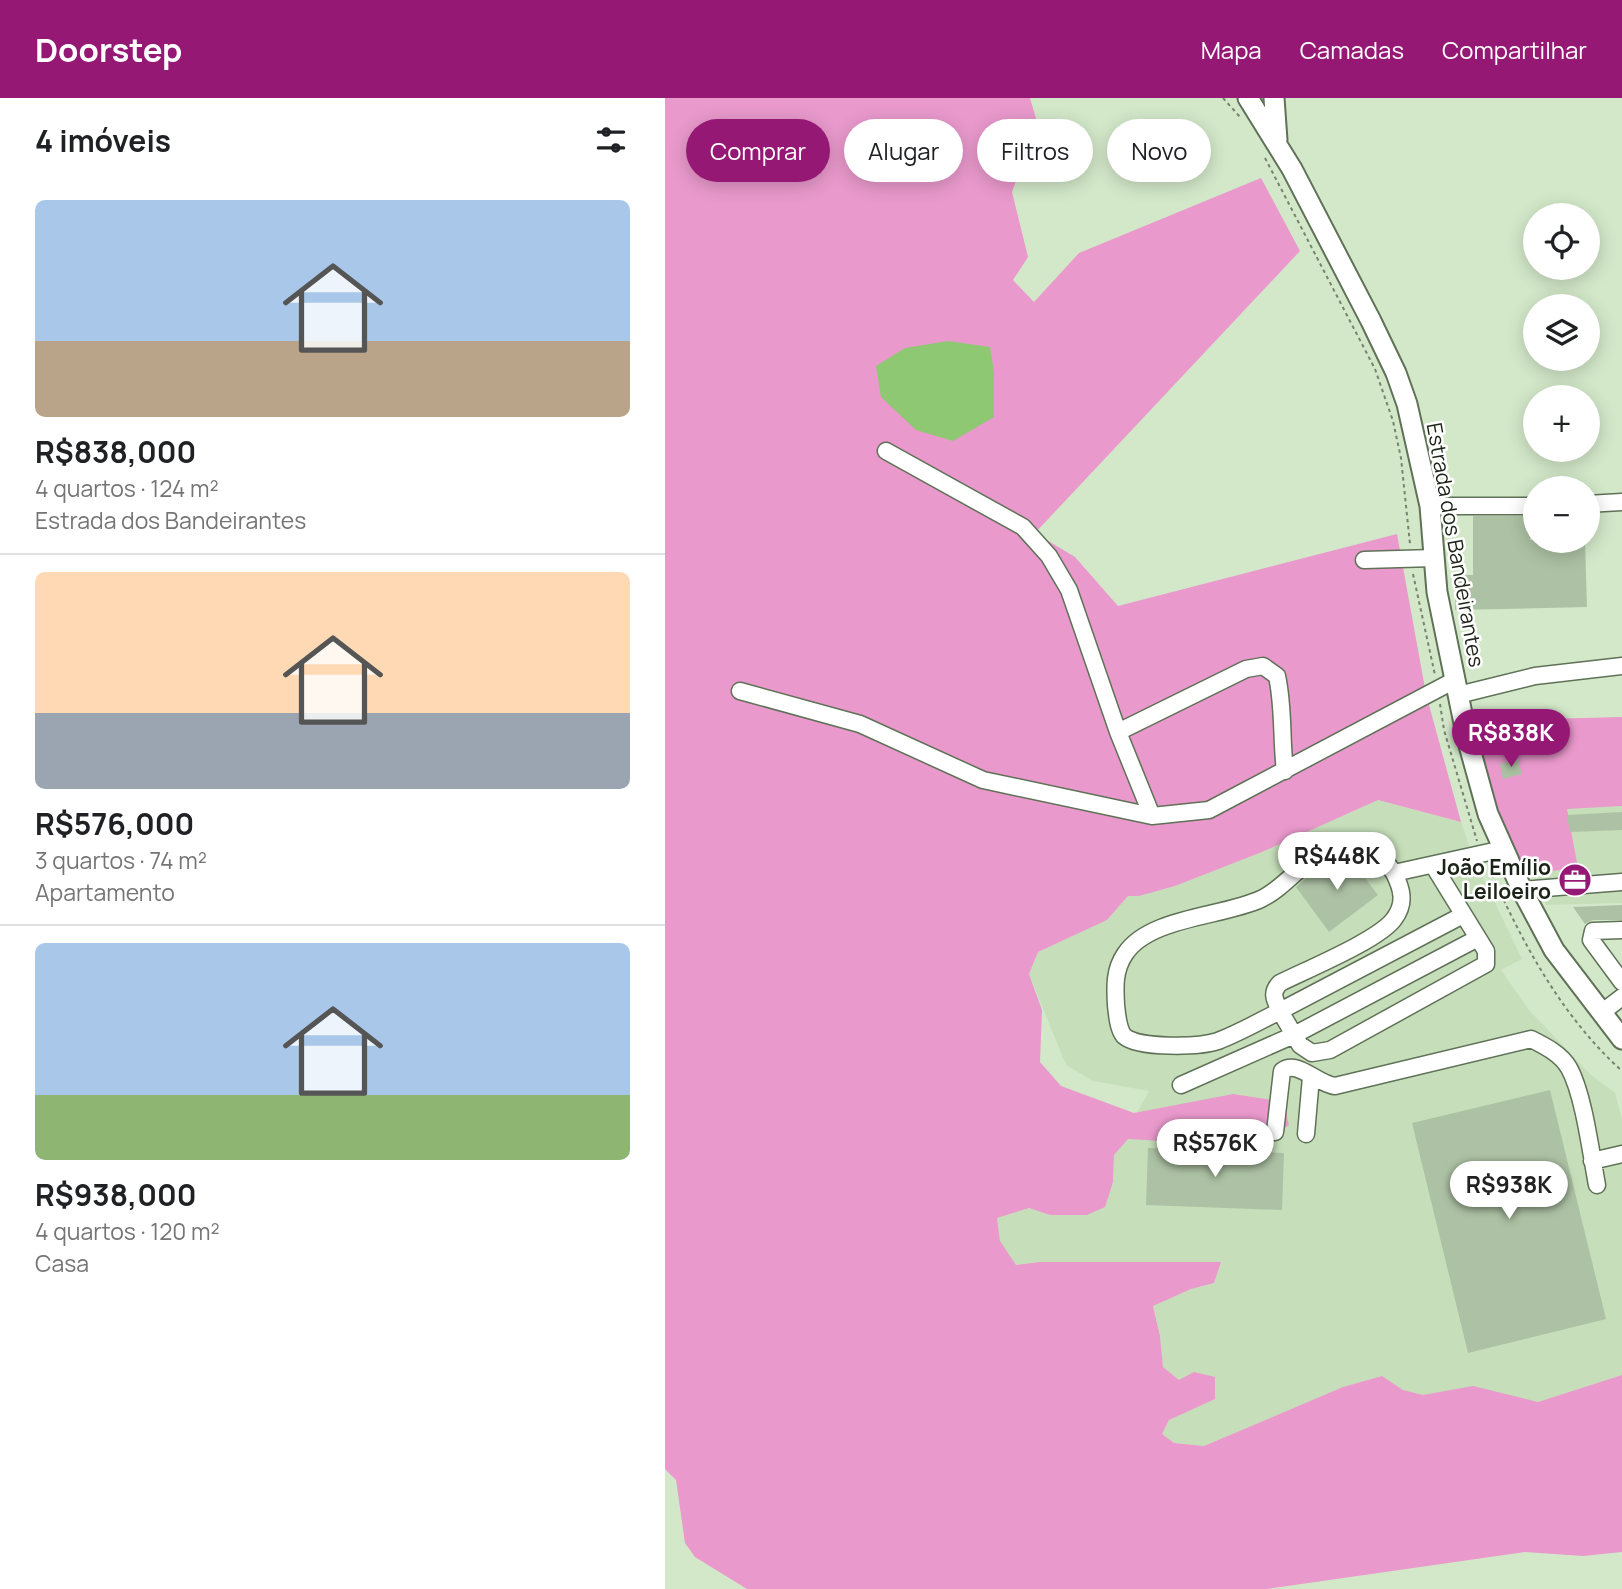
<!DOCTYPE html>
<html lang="pt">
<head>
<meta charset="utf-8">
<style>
	:root { --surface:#fff; --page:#f6f6f6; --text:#202124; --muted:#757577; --line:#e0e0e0; --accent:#951974 }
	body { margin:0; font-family:Manrope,sans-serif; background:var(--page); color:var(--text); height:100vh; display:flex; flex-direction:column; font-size:26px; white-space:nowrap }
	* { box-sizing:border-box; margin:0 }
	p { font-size:23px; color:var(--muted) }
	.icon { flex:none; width:38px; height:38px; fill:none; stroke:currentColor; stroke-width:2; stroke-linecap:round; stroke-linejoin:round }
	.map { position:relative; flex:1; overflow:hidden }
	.details { display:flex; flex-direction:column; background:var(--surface); width:665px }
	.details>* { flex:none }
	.banner { position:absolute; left:21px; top:21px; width:665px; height:63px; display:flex; gap:14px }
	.controls { position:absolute; left:858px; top:105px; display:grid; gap:14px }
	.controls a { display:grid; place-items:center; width:77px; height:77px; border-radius:50%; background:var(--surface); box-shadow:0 4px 18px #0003; font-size:35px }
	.price { position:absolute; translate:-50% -60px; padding:0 16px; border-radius:24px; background:#fff; color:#222; font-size:23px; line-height:46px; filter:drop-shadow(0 2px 4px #0008) }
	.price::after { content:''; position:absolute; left:50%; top:42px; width:21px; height:16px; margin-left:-10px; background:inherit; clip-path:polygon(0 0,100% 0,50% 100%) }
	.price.active { background:var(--accent); color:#fff }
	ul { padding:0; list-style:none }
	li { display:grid; align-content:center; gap:14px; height:371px; padding:0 35px }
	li+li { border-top:2px solid var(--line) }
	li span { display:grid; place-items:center; height:217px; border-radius:10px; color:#555 }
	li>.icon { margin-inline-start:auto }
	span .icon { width:126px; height:126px; fill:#fffc; stroke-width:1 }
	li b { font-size:30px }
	h2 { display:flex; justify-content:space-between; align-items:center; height:84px; padding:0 35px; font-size:30px }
	.chip { padding:0 24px; border-radius:32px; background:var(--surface); box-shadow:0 4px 18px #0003; font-size:24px; line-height:63px }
	.chip.active { background:var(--accent); color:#fff }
	header { display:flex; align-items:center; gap:42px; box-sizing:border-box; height:98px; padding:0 35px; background:var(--accent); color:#fff }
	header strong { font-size:33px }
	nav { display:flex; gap:38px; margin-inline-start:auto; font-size:24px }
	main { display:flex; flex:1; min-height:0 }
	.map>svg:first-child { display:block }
	.built { fill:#c6dfba }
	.green { fill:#e999cc }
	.water { fill:#8fc873 }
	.building { fill:#adc2a4 }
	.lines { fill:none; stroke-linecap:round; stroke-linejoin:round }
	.minor-casing { stroke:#5f7156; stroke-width:19 }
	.major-casing { stroke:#5f7156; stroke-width:23 }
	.path { stroke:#75846e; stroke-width:2; stroke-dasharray:3.5 3.5; stroke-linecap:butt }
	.minor { stroke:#fff; stroke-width:16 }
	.major { stroke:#fff; stroke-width:19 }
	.labels { text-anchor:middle; stroke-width:5; stroke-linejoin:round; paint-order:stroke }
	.street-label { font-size:21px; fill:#1c2418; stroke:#fff }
	.poi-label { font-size:21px; font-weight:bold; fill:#1c2418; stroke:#fff; text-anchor:end }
</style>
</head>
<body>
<header>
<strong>Doorstep</strong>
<nav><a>Mapa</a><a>Camadas</a><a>Compartilhar</a></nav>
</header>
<main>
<section class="details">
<h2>4 imóveis<svg class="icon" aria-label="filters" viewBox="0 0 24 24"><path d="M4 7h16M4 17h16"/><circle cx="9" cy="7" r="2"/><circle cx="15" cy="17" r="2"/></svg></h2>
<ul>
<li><span style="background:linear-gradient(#a9c7e8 65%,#b9a48a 0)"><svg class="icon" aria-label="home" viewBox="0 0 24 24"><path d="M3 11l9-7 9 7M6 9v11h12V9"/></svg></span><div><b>R$838,000</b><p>4 quartos · 124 m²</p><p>Estrada dos Bandeirantes</p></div></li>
<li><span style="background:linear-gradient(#ffd9b3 65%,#9aa5b1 0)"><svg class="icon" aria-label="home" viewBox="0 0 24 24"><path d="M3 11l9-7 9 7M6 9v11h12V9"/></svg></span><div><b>R$576,000</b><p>3 quartos · 74 m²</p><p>Apartamento</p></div></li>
<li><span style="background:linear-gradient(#a9c7e8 70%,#8fb573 0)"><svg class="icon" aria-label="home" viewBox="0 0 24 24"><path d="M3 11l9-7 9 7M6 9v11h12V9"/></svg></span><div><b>R$938,000</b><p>4 quartos · 120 m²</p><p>Casa</p></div></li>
</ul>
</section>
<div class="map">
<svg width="957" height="1491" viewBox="0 0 957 1491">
	<rect width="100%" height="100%" fill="#d3e8c9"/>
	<path class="built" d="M 713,702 L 796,724 L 808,759 L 857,861 L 836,872 L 864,912 L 925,976 L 950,995 L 957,1021 L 957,1277 L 873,1304 L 847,1298 L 782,1294 L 758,1297 L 738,1292 L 717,1278 L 678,1289 L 539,1348 L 509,1345 L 497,1336 L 514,1282 L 498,1269 L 495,1238 L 488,1207 L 526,1191 L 549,1185 L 556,1164 L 374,1164 L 350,1167 L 335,1144 L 332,1120 L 364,1110 L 385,1117 L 448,1084 L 449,1057 L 484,993 L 428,983 L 401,967 L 364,876 L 373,854 L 442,822 L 463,798 L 474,798 L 510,788 L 597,754 Z
		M 957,708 L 957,805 L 881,807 L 865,772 L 913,770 L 901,710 Z"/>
	<path class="green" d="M 0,0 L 365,0 L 372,24 L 347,94 L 363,159 L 348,182 L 369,204 L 414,155 L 596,80 L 635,153 L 370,435 L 410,459 L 453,508 L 732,436 L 761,596 L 796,724 L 713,702 L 597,754 L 510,788 L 474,798 L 463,798 L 442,822 L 373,854 L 364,876 L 377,912 L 375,964 L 396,988 L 469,1015 L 568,996 L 619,1004 L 624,1027 C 586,1055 510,1043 463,1041 L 449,1057 L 448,1084 L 440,1109 L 422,1117 L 385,1117 L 364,1110 L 332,1120 L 335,1143 L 351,1167 L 374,1164 L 556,1164 L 549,1185 L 526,1191 L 488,1208 L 495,1238 L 498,1269 L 514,1282 L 529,1274 L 550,1279 L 550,1301 L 504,1322 L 497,1336 L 509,1345 L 539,1348 L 678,1289 L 717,1278 L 738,1292 L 758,1297 L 808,1288 L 873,1304 L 957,1277 L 957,1454 L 918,1458 L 860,1454 L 601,1491 L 82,1491 L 30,1459 L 20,1445 L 11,1382 L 0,1371 Z
		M 957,619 L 957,708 L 902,711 L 913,770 C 899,771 878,776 864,772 C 838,764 815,651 807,623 Z"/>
	<path class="water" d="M 283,243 L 325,249 L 329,274 L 329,319 L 288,343 L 251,332 L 216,299 L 211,268 L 240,250 Z"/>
	<path class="building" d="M 808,418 L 865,418 L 865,442 L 920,443 L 922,509 L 790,512 L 791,477 L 808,477 Z
		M 853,661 L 857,676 L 838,681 L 835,666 Z
		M 957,714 L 957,732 L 905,734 L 902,717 Z
		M 681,755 L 713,797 L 664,834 L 631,789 L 659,765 L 662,769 Z
		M 957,807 L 957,822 L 928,822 L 920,826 L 908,809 Z
		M 885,992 L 941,1221 L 803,1255 L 747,1025 Z
		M 483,1050 L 619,1055 L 617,1112 L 481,1107 Z"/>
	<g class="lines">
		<defs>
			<path id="minor" d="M 221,353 L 358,429 L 384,458 L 404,492 L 453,634 L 487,718
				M 922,406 L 957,404
				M 765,408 L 870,408
				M 699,462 L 769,460
				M 75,593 L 195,626 L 318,682 L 487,718 L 544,712 L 790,582
				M 793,597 L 870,578 L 957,568
				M 453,634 L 581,571 L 598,568 L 612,578 C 619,610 616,641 620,673
				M 768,767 L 821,853 L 821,866 L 665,952 L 647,955 L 635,947 L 615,913 L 798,817
				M 729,775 C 737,791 741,805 729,821 C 714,842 641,872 615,885 C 605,895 610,902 615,913 C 595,923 574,935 553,943 C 535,949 474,951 459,938 C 453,931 452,916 451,907 C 450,889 449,872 460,856 C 484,819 557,819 596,801 C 627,786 647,748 684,744 C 706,741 718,759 729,775 L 838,751
				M 857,792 L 957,784
				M 957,832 L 928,833 L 926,842 L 957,884
				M 936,915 L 957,899
				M 516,987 L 629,937 L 813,840
				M 610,1034 L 617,973 C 632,961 652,986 670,988 L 866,941 C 880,948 896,956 904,970 C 919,997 926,1056 932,1087
				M 641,1036 L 646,979
				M 927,1063 L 957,1056"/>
			<path id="major" d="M 583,0 L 627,71 L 706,223 L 731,275 L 742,306 L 765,408 L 772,494 L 802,640 L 823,716 L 857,792 L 889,852 L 957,941
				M 609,0 L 612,42"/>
		</defs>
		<use href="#minor" class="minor-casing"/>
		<use href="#major" class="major-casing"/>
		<path class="path" d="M 558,0 L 575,19
			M 600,60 L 710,271 L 728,323 L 736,360 L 745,446
			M 748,476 L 770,577
			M 775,606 L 779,632 L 812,743
			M 824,770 C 857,844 896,918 957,973"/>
		<use href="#minor" class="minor"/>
		<use href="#major" class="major"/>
	</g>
	<defs>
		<symbol id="office-disc" viewBox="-11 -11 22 22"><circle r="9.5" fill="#951974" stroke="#fff"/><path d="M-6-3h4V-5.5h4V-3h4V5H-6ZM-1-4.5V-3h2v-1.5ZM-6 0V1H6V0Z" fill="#fff"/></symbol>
	</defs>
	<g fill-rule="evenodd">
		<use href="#office-disc" x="891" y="763" width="38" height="38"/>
	</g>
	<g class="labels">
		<g class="street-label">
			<text transform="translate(790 447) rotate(80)" y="7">Estrada dos Bandeirantes</text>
		</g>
		<g class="poi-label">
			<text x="886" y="777">João Emílio<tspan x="886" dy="24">Leiloeiro</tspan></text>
		</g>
	</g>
</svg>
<div class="controls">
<a><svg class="icon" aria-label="locate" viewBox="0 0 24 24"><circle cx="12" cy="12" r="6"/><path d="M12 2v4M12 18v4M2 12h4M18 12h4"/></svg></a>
<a><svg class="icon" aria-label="layers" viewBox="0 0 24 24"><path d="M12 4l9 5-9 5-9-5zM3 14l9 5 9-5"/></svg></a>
<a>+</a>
<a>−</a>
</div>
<b class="price active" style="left:846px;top:671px">R$838K</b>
<b class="price" style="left:672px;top:794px">R$448K</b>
<b class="price" style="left:550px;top:1081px">R$576K</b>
<b class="price" style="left:844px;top:1123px">R$938K</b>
<div class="banner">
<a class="chip active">Comprar</a>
<a class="chip">Alugar</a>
<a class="chip">Filtros</a>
<a class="chip">Novo</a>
</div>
</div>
</main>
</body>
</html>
